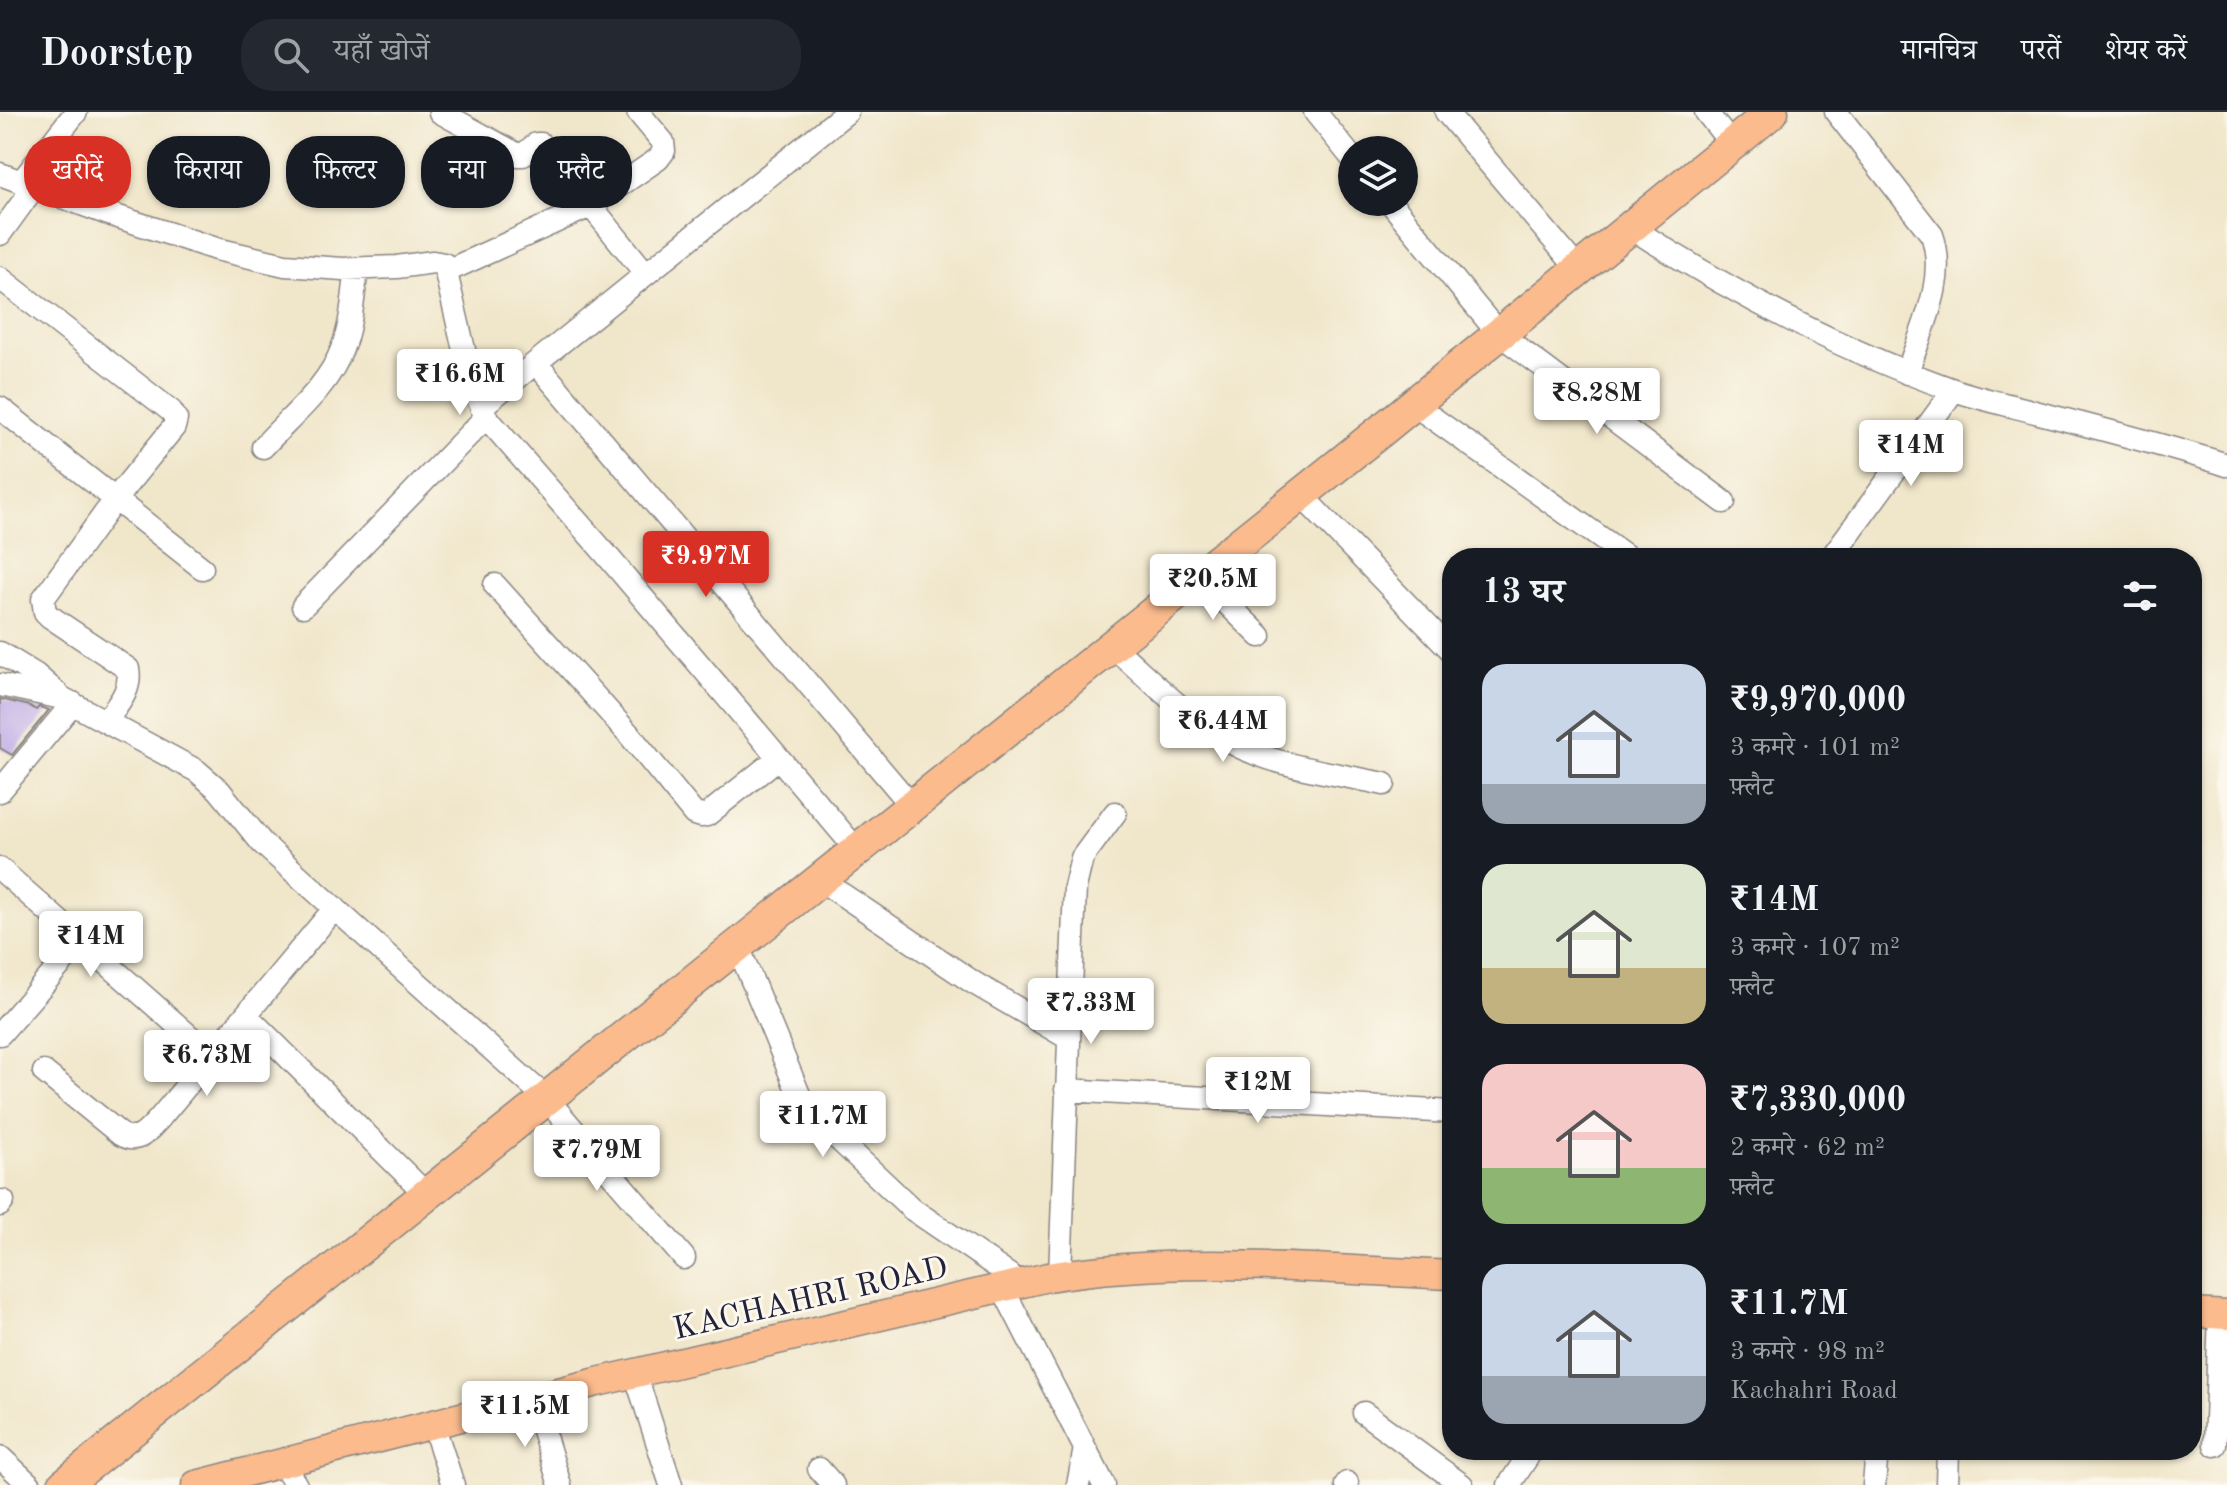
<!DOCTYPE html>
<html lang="hi">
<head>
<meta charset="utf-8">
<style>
	:root { --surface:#171b24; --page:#242831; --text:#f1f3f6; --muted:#9ea1a6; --line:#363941; --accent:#d93025 }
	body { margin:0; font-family:"Old Standard TT","Noto Serif Devanagari",serif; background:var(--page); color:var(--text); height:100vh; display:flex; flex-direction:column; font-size:30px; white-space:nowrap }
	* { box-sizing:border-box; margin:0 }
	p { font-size:26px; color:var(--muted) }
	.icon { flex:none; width:44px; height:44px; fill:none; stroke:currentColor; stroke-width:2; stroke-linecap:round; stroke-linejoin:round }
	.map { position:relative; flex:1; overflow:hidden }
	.panel { position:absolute; left:1442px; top:436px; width:760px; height:912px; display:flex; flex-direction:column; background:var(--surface); border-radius:32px; box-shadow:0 2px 6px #0004 }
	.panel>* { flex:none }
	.guide { position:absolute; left:24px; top:24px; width:760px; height:72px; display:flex; gap:16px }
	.tools { position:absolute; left:1338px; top:24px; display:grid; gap:16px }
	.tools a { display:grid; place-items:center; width:80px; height:80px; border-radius:50%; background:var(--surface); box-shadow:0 2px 6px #0004; font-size:40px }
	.price { position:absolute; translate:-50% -68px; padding:0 18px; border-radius:8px; background:#fff; color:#222; font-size:26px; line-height:52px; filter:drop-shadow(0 2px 4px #0008) }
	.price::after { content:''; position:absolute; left:50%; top:48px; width:24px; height:18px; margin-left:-12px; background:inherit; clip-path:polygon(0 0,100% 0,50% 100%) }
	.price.active { background:var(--accent); color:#fff }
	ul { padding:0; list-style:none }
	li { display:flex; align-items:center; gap:24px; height:200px; padding:0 40px }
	li span { display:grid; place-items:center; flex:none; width:224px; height:160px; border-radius:24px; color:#555 }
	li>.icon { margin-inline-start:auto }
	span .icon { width:96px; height:96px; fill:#fffc; stroke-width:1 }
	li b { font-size:34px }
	h2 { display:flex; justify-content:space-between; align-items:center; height:96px; padding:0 40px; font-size:34px }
	.chip { padding:0 28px; border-radius:32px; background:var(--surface); box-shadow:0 2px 6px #0004; font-size:28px; line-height:72px }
	.chip.active { background:var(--accent); color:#fff }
	header { display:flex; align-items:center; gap:48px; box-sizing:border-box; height:112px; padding:0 40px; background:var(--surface); border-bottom:2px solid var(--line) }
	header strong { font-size:38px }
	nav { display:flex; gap:44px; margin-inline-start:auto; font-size:28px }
	.search { width:560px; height:72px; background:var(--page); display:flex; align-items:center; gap:20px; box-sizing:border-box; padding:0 28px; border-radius:32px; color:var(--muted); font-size:30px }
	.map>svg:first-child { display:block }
	.building { fill:#b29de6 }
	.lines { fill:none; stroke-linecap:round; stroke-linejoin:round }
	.minor-casing { stroke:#898482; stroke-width:25 }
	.major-casing { stroke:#898482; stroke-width:31 }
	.highway-casing { stroke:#898482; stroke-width:35 }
	.minor { stroke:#fff; stroke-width:22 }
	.major { stroke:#fbbb8d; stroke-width:28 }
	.highway { stroke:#fbbb8d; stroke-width:32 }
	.labels { text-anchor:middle; stroke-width:6; stroke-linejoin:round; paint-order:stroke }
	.street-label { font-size:32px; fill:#22223b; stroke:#fbf7ec }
</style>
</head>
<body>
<header>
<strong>Doorstep</strong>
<div class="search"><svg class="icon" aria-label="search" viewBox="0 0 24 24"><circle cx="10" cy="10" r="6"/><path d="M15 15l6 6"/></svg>यहाँ खोजें</div>
<nav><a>मानचित्र</a><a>परतें</a><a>शेयर करें</a></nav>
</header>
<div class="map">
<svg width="2227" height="1373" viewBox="0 0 2227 1373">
	<rect width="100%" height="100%" fill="#fbf7ec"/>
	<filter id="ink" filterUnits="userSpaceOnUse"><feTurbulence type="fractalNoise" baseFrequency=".0125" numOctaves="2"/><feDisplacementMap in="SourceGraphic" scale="16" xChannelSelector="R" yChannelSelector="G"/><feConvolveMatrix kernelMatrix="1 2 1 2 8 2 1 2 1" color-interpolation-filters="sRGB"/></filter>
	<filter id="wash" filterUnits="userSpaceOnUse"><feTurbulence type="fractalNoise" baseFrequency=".006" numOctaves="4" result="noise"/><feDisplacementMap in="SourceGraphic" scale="32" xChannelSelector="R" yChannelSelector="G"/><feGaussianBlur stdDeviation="1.8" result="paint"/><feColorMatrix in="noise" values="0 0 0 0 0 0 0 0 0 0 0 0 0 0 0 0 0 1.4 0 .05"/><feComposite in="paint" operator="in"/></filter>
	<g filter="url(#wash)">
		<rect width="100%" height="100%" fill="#f0e6ca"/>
		<g id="blocks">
			<path class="building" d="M 0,587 L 30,594 L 36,598 L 39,595 L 49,598 L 12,643 L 0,636 Z"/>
		</g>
	</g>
	<g filter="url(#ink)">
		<use href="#blocks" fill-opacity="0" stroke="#898482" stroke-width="2"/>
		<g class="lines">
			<defs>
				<path id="minor" d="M 440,0 L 518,43 L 523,43 L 536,32 L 541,32 L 646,162
					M 1315,0 L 1352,46
					M 1446,0 L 1578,157
					M 1706,0 L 1732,33
					M 1836,0 L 1932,123 C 1948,168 1921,218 1907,261
					M 0,62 L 103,100 L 216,137 L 285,153 L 343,157 L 397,155 L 433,150 L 444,152 L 473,276 L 486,305 L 604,440 L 856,737
					M 21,70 L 76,0
					M 1390,90 L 1498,221 L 1724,390
					M 1630,115 C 1731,180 1838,237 1951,277 C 1979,287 2010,293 2039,301 C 2102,317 2165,333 2227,353
					M 0,122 L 34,75
					M 447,159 L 590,94 L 658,47 L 664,39 L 663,30 L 638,0
					M 0,166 L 171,299 L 176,307 L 174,315 L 116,386 L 43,487 L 45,500 L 49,504 L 128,557 C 132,578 118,592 107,608
					M 536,251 L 911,693
					M 1413,292 L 1629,446
					M 481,295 L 847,0
					M 0,296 L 202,456
					M 263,335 C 290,305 328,276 342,237 C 352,212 353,183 357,157
					M 1300,382 L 1452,539
					M 1831,446 L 1954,278
					M 1199,464 L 1260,524
					M 495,473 L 628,621 L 694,702 L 702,704 L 707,703 L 777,647
					M 303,494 L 486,305
					M 1111,533 C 1149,566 1187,606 1230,630 C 1276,655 1334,661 1384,672
					M 0,541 L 36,563 L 58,582
					M 0,573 L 62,586 L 197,659 L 219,678 L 262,731 L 546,986 L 684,1146
					M 0,679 L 73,591
					M 0,757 L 212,944
					M 819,767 L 974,871 L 1068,926
					M 737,832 L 800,985 L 817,1007 L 912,1097 L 1021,1171
					M 246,903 L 426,1082
					M 0,922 L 82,828
					M 44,960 L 120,1022 C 138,1033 147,1020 159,1007 L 335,796
					M 1066,978 L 1452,1000
					M 0,1093 L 3,1089
					M 1060,1163 L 1075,775 L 1082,746 L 1115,701
					M 1002,1175 L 1104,1373
					M 635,1261 L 671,1373
					M 533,1286 L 560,1373
					M 1364,1301 L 1462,1373
					M 433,1312 L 453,1373
					M 2215,1333 L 2220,1202
					M 0,1345 L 30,1373
					M 281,1350 L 296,1373
					M 819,1357 L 833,1373
					M 1078,1373 L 1085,1336
					M 1346,1373 L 1347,1371
					M 1509,1373 L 1532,1338
					M 1874,1373 L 1877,1338
					M 1947,1373 L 1948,1338"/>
				<path id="major" d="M 2192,1201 L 2227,1203
					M 196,1373 L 597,1270 L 1048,1165 C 1182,1143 1318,1157 1452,1163"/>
				<path id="highway" d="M 64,1373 L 1383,317 L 1772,0"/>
			</defs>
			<use href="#minor" class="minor-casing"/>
			<use href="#major" class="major-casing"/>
			<use href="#highway" class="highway-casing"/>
			<use href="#minor" class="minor"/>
			<use href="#major" class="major"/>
			<use href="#highway" class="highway"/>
		</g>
	</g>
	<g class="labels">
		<g class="street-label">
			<text transform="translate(810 1185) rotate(-13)" y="11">KACHAHRI ROAD</text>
		</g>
	</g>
</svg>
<div class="tools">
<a><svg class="icon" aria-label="layers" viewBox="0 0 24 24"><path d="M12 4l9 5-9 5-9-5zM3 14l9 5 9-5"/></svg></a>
</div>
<b class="price" style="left:460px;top:305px">₹16.6M</b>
<b class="price" style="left:1597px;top:324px">₹8.28M</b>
<b class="price" style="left:1911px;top:376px">₹14M</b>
<b class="price active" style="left:706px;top:487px">₹9.97M</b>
<b class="price" style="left:1213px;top:510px">₹20.5M</b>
<b class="price" style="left:1223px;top:652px">₹6.44M</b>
<b class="price" style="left:91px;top:867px">₹14M</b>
<b class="price" style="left:1091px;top:934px">₹7.33M</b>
<b class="price" style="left:207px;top:986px">₹6.73M</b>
<b class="price" style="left:1258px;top:1013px">₹12M</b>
<b class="price" style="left:823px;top:1047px">₹11.7M</b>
<b class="price" style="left:597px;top:1081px">₹7.79M</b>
<b class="price" style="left:525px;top:1337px">₹11.5M</b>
<div class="guide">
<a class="chip active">खरीदें</a>
<a class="chip">किराया</a>
<a class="chip">फ़िल्टर</a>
<a class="chip">नया</a>
<a class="chip">फ़्लैट</a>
</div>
<section class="panel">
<h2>13 घर<svg class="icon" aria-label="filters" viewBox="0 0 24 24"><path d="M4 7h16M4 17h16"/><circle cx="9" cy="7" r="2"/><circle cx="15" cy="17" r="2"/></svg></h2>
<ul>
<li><span style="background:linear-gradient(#c9d6e8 75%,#9aa5b1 0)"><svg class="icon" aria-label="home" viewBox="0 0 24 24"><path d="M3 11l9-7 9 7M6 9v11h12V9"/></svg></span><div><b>₹9,970,000</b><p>3 कमरे · 101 m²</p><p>फ़्लैट</p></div></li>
<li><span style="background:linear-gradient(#dfe7d0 65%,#c2b280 0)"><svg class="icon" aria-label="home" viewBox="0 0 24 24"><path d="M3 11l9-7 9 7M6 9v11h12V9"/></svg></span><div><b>₹14M</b><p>3 कमरे · 107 m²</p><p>फ़्लैट</p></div></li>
<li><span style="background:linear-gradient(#f6c9c9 65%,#8fb573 0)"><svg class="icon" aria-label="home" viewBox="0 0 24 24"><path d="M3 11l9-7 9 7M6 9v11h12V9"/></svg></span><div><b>₹7,330,000</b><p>2 कमरे · 62 m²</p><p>फ़्लैट</p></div></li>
<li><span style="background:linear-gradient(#c9d6e8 70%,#9aa5b1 0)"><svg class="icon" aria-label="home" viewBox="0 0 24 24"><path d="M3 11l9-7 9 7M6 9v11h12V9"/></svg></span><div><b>₹11.7M</b><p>3 कमरे · 98 m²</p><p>Kachahri Road</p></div></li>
</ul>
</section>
</div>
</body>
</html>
